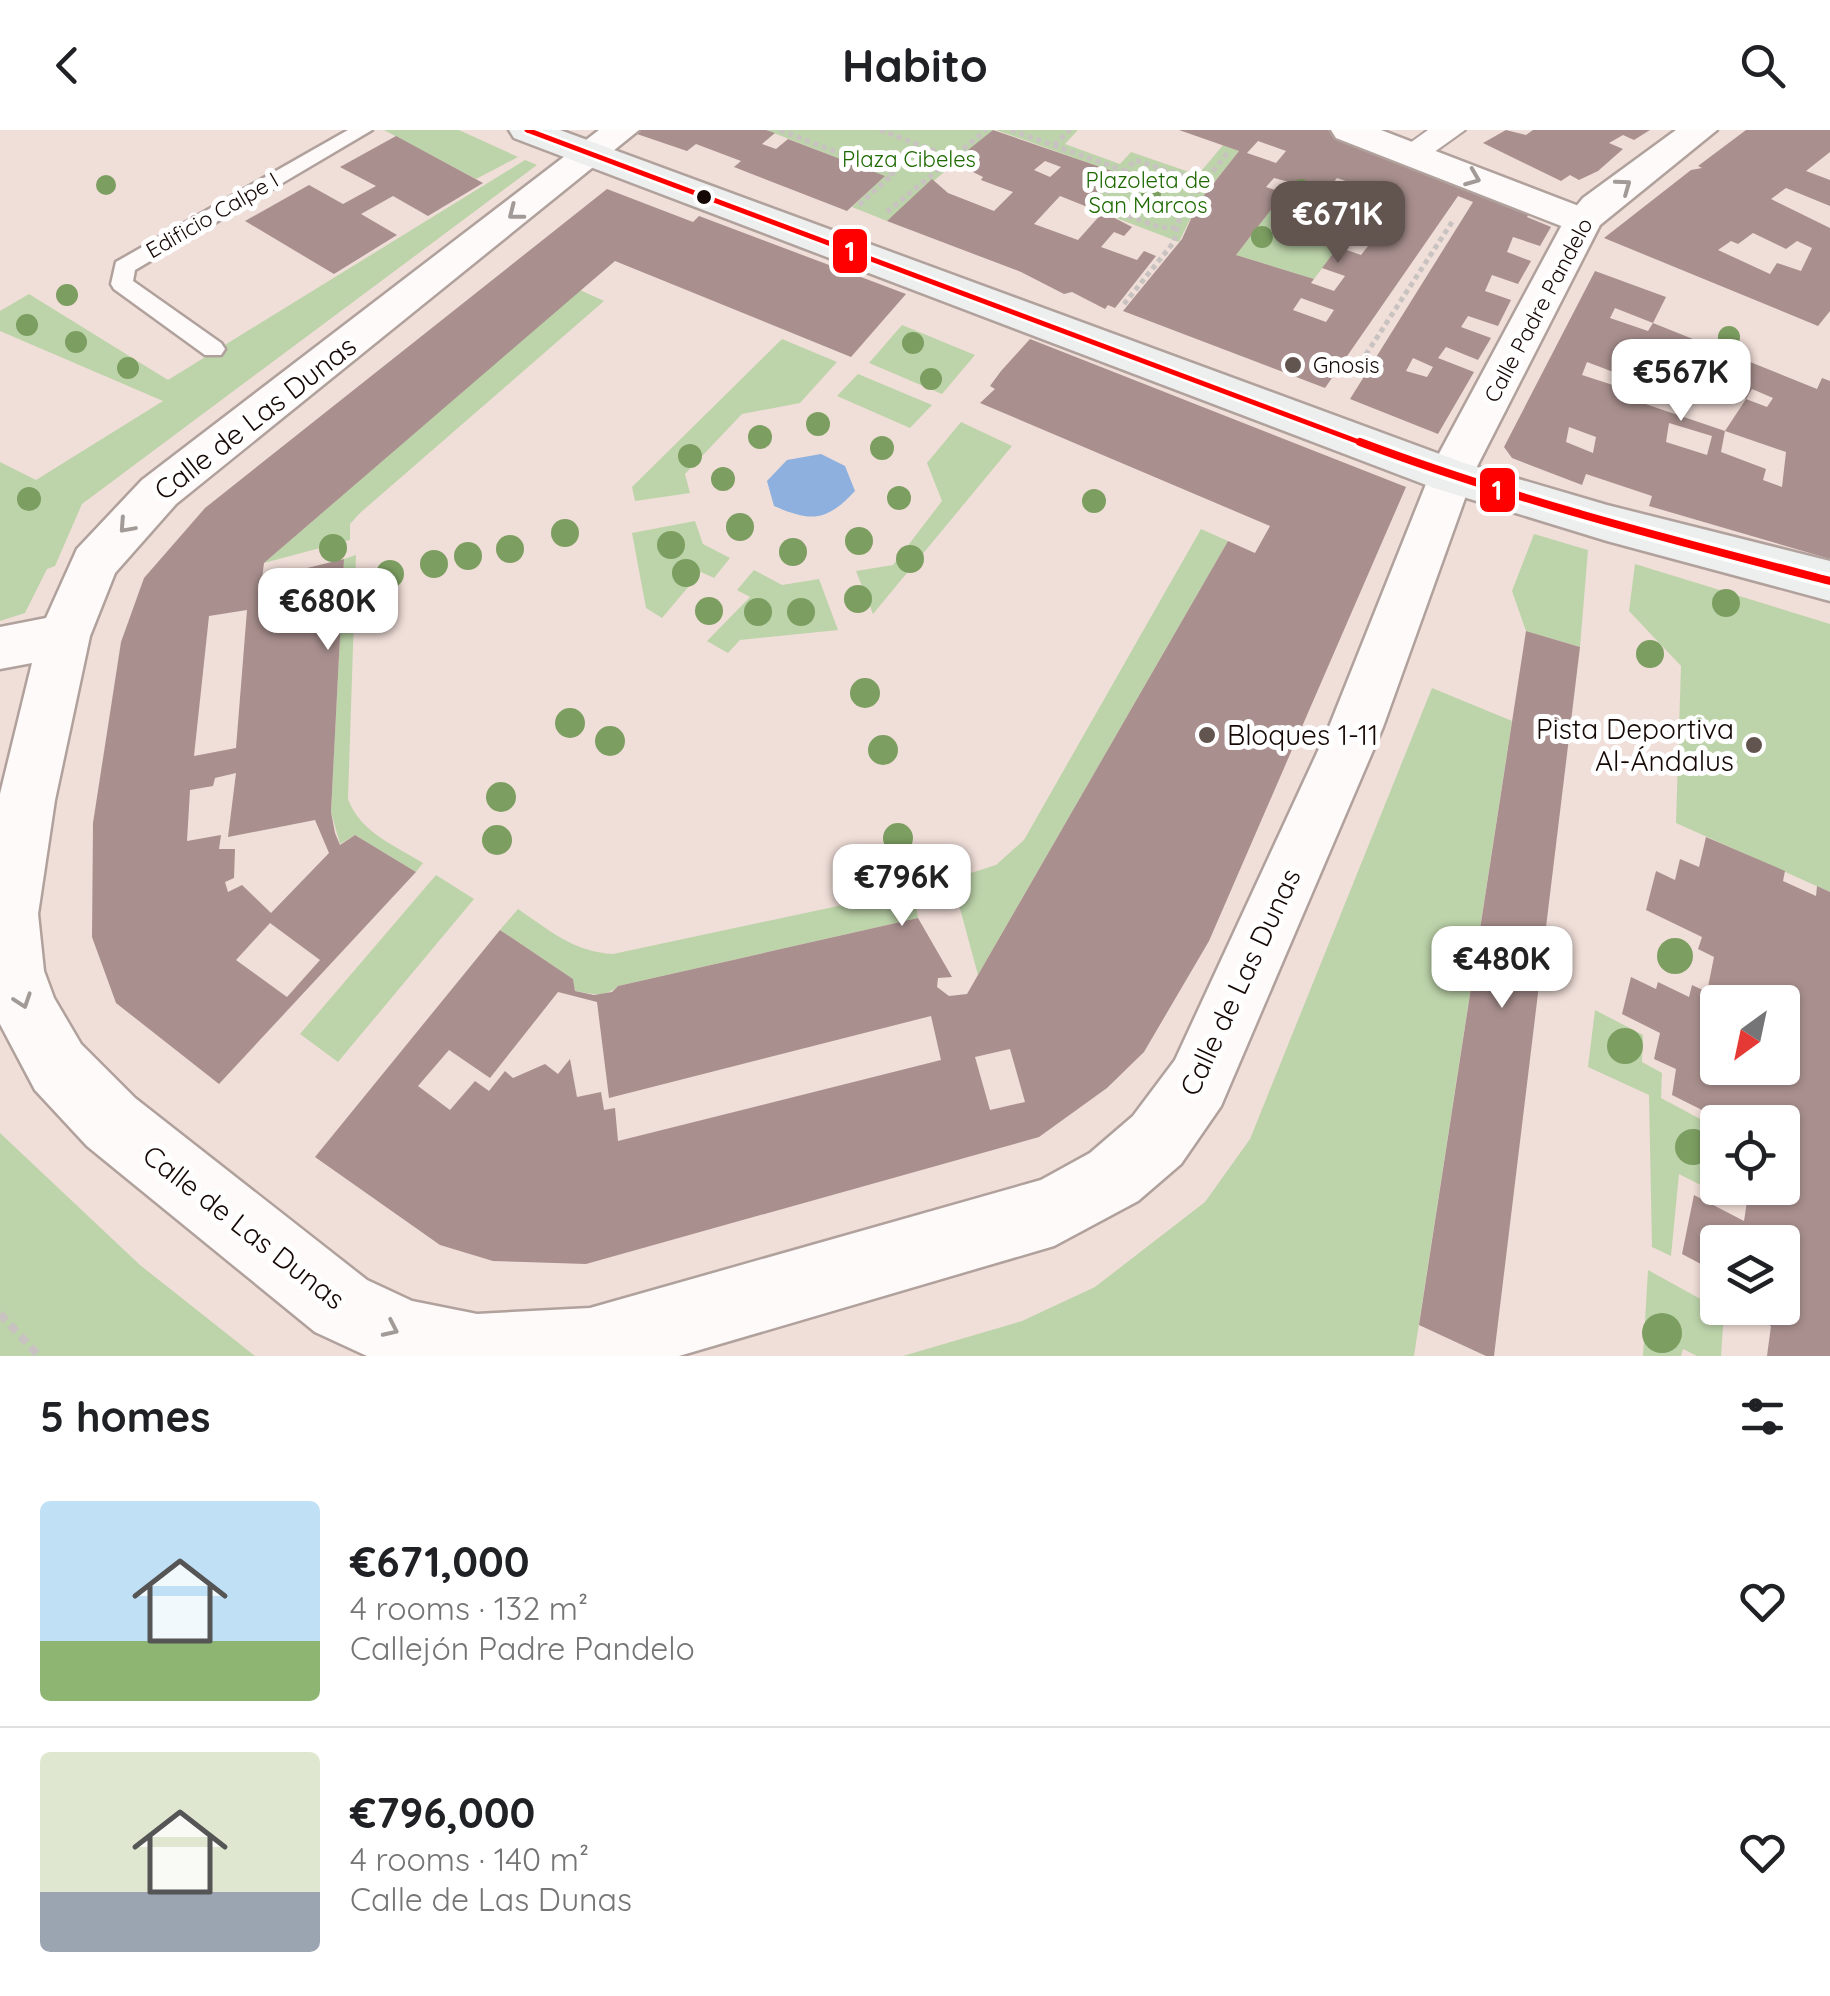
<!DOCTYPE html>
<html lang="en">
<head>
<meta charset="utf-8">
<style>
	:root { --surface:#fff; --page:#f6f6f6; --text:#202124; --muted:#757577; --line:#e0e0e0; --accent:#62544f }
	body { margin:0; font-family:Quicksand,sans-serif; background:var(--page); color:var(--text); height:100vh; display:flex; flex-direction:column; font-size:38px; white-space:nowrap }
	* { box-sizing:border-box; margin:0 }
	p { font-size:32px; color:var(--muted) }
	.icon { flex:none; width:55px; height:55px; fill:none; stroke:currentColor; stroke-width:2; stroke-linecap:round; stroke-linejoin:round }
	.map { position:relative; height:1226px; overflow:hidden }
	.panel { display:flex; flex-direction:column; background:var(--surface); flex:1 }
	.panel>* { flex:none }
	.needle { width:65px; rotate:213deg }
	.controls { position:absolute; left:1700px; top:855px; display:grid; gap:20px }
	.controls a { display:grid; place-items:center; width:100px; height:100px; border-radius:10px; background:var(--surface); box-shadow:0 2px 8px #0004; font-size:50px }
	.price { position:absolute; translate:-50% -85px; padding:0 22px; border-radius:20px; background:#fff; color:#222; font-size:32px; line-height:65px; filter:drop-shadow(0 2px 5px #0008) }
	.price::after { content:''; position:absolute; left:50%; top:60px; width:30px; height:22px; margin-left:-15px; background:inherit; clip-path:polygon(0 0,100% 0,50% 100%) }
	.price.current { background:var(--accent); color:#fff }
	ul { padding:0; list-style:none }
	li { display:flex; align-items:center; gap:30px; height:250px; padding:0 40px }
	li+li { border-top:2px solid var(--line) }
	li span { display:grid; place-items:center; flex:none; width:280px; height:200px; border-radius:10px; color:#555 }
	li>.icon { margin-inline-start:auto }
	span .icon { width:120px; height:120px; fill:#fffc; stroke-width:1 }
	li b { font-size:42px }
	h2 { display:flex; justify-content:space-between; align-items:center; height:120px; padding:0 40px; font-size:42px }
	header { display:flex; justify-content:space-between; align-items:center; height:130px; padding:0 40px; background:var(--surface); font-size:45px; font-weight:700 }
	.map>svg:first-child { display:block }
	.green { fill:#bdd4aa }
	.water { fill:#8db0de }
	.building { fill:#a9908e; fill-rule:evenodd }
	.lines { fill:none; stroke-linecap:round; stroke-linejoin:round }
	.service-casing { stroke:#b0a19c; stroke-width:5 }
	.pedestrian-casing { stroke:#b0a19c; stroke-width:4 }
	.minor-casing { stroke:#b0a19c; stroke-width:5 }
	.tertiary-casing { stroke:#b0a19c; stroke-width:5 }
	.secondary-casing { stroke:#b0a19c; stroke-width:5 }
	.path-far1 { stroke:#c8c2c1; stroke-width:5; stroke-dasharray:5 4; stroke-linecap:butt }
	.path { stroke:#c8c2c1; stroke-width:8; stroke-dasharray:9 6; stroke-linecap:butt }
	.service { fill:#fdfaf9; fill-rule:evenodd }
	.pedestrian { fill:#fdfaf9; fill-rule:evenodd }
	.minor { fill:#fdfaf9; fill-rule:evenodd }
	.tertiary { fill:#fdfaf9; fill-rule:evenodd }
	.secondary { fill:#edefef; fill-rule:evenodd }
	.bus-1-far1-casing { stroke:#fff; stroke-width:10 }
	.bus-1-casing { stroke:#fff; stroke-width:15 }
	.bus-1-far1 { stroke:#f00; stroke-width:5 }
	.bus-1 { stroke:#f00; stroke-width:8 }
	.tree { fill:#7c9e61 }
	.oneway { stroke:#a19a97 }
	.bus-dot { fill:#160905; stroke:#fff; stroke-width:4 }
	.poi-dot { fill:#62544f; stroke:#fff; stroke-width:4 }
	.labels { text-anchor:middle; stroke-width:10; stroke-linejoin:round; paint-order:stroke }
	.far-park-label { font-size:22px; fill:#1d6900; stroke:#fff }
	.far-street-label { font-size:22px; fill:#160905; stroke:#fff }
	.far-poi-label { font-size:22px; fill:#160905; stroke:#fff; text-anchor:start }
	.street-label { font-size:28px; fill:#160905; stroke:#fff }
	.poi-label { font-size:28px; fill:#160905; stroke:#fff; text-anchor:end }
	.line-badge { stroke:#fff; stroke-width:4 }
	.badge-label { font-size:28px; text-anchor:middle; font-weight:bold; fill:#fff }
</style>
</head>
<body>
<header><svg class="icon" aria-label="back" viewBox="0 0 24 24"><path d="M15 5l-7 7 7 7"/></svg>Habito<svg class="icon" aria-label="search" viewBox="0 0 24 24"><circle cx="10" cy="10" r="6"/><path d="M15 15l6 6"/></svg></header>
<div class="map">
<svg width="1830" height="1226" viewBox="0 0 1830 1226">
	<rect width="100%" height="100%" fill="#f0ded8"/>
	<path class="green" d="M 384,0 L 459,0 L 518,27 L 476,49 Z
		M 766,0 L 993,0 L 887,91 L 852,77 L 884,46 Z
		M 996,0 L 1078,0 L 1065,14 L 1120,34 L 1131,22 L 1198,45 L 1223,15 L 1239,21 L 1198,73 L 1179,112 L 1085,76 L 1114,42 Z
		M 525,30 L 537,35 L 82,374 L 55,436 L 47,439 L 25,483 L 0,491 L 0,332 L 36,350 L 163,271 L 0,201 L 0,181 L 29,164 L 168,250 Z
		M 1279,69 L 1355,95 L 1314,149 L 1236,125 Z
		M 580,160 L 604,171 L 360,383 L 350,394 L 350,410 L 264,433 Z
		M 902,195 L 975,225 L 942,264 L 869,233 Z
		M 782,209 L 837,232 L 800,273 L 742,284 L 685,344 L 690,363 L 635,371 L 632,357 Z
		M 858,244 L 932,275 L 910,298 L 837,266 Z
		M 961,292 L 1012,316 L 873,484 L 856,441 L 893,435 L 942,371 L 927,333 Z
		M 695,391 L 703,414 L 730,428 L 714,448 L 701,442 L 662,488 L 646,478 L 632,403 Z
		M 1201,399 L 1228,411 L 978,845 L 952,749 L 996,735 L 1024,710 Z
		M 1534,404 L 1588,420 L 1580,517 L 1526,501 L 1512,461 Z
		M 356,425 L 348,669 C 360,702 394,715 423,733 L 416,742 L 355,705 L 340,714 L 331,682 L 344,429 Z
		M 1635,434 L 1830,494 L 1830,762 L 1676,693 L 1681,536 L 1629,481 Z
		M 754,440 L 782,455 L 819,449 L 838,500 L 740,510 L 728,523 L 707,511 L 750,467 L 737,460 Z
		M 1432,558 L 1512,591 L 1414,1226 L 903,1226 L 1022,1191 L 1095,1157 L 1205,1072 L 1250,1009 Z
		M 436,745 L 474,769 L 338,932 L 300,904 Z
		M 913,760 L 918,788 L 618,856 C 606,868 591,864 575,861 L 573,849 L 500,800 L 518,779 C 549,800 574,822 613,824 Z
		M 1595,880 L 1643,905 L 1642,932 L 1662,943 L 1661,968 L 1717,998 L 1720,1065 L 1679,1044 L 1671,1126 L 1652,1117 L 1649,965 L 1588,937 Z
		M 0,1003 L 140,1135 L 255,1226 L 0,1226 Z
		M 1648,1140 L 1724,1182 L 1721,1226 L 1697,1226 L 1683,1219 L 1681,1226 L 1643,1226 Z"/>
	<path class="water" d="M 821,324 L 845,336 L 855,361 C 826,392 811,392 774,376 L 767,351 L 787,330 Z"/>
	<path class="building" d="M 638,0 L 766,0 L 775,3 L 762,14 L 776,19 L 788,9 L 885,46 L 847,81 L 734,37 L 741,31 L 696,14 L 687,21 L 634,3 Z
		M 993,0 L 1115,42 L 1085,76 L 1060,66 L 1034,94 L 1078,110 L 1103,82 L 1132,97 L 1124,106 L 1114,102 L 1101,117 L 1137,130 L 1144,121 L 1156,126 L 1115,178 L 1108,175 L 1105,179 L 1072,162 L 1064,164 L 1021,142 L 887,91 L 932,49 L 948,63 L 994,81 L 1013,62 L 981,50 L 983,47 L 953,32 ZM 1045,31 L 1061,37 L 1050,47 L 1034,40 Z
		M 1179,0 L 1328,0 L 1532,78 L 1527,87 L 1551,97 L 1540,116 L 1513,107 L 1507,122 L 1531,131 L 1518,154 L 1492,145 L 1485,161 L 1511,170 L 1498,196 L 1468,186 L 1461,197 L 1491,208 L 1478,230 L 1446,217 L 1438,228 L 1474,242 L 1438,304 L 1350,269 L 1473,72 L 1458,66 L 1325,258 L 1123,181 L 1182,109 L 1198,73 L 1239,21 ZM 1258,11 L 1286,21 L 1276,33 L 1247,23 ZM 1274,48 L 1326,62 L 1337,48 L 1377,62 L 1374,67 L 1395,73 L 1384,89 L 1364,82 L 1350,102 L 1372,111 L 1361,125 L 1338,117 L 1322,138 L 1345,146 L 1334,161 L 1311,153 L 1314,149 L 1236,125 L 1284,63 L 1266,57 ZM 1301,168 L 1334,180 L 1326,192 L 1293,180 ZM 1413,228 L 1433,237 L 1427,247 L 1406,241 Z
		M 1506,0 L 1526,5 L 1533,0 L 1650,0 L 1634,10 L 1623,5 L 1609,13 L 1623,19 L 1598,41 L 1579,50 L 1570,45 L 1561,51 L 1483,13 Z
		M 1746,0 L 1830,0 L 1830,22 L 1806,41 L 1830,50 L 1830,76 L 1786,58 L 1771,69 L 1830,98 L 1830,181 L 1818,196 L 1604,108 L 1691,40 L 1702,38 L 1698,36 ZM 1753,103 L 1786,119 L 1797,111 L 1812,118 L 1801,141 L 1777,133 L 1770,144 L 1718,120 L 1731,111 L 1738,114 Z
		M 396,6 L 483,53 L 428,86 L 393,66 L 361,84 L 397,105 L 334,144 L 245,91 L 309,55 L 343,74 L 376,56 L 340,37 Z
		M 607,59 L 693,92 L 699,86 L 906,164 L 851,227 L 615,131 L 264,433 L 262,449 L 344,429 L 331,682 L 335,703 L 340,715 L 355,705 L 416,742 L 219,954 L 116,873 L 92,807 L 93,693 L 121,512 L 144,448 L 205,378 ZM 247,480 L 236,618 L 194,626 L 209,486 ZM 236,643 L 228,707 L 315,690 L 329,723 L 271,783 L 242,755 L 228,762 L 225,752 L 234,748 L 235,719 L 219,719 L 221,705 L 187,711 L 190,660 L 213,656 L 215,648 ZM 270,793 L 320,830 L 287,867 L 236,830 Z
		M 1595,141 L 1666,167 L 1653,193 L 1615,178 L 1610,188 L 1648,201 L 1653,193 L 1817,259 L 1822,248 L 1830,251 L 1830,429 L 1649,376 L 1652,366 L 1586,344 L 1582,355 L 1512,328 L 1504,317 ZM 1637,218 L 1746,269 L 1752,259 L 1773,268 L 1767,277 L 1746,269 L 1725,301 L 1786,322 L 1782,357 L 1763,350 L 1766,339 L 1721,322 L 1725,301 L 1616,264 L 1619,257 L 1582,245 L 1587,232 L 1624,246 ZM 1669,293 L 1712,306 L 1707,325 L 1666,312 ZM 1569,297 L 1596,307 L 1593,323 L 1566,312 Z
		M 1030,209 L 1406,357 L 1209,811 L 1144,922 L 1107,958 L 1039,1007 L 586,1134 L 493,1131 L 440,1115 L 315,1027 L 500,800 L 573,849 L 575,861 L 594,865 L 612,862 L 618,856 L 918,788 L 952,847 L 938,848 L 937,857 L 949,866 L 967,864 L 1228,411 L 1255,423 L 1270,396 L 980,273 L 995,259 L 990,256 L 1001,241 ZM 558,862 L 597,872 L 609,968 L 931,886 L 941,930 L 618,1011 L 615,978 L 604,980 L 601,962 L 577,967 L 570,929 L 558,944 L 545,934 L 513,948 L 505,941 L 489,961 L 475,951 L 450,980 L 418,956 L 449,920 L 490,948 ZM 1010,919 L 1025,972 L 990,980 L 975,927 Z
		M 1526,501 L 1580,517 L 1494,1226 L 1486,1226 L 1419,1195 Z
		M 1706,707 L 1785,741 L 1783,751 L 1816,766 L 1817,756 L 1830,762 L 1830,1226 L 1767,1226 L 1771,1196 L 1738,1178 L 1782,1178 L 1782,1112 L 1718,1112 L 1718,1143 L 1682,1124 L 1694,1065 L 1744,1091 L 1749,1058 L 1782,1058 L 1786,1005 L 1782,992 L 1761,992 L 1739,982 L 1738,992 L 1726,992 L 1672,965 L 1676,939 L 1654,929 L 1660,903 L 1622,884 L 1631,847 L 1656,859 L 1658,852 L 1689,867 L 1692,855 L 1707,862 L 1714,827 L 1698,819 L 1702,807 L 1646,780 L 1656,741 L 1675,750 L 1680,729 L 1699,737 ZM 1718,872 L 1782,872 L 1782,938 L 1718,938 Z"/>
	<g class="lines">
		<defs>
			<path id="service" d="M 348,0 L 372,0 L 135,140 L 133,151 L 221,213 L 225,219 L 221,225 L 205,225 L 114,159 L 111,154 L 116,132 Z"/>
			<path id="pedestrian" d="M 1428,0 L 1465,0 L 1423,30 L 1401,30 L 1396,23 Z"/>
			<path id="minor" d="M 599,0 L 639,0 L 176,374 L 115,443 L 90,506 L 55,670 L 38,784 L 44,841 L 54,868 L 81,914 L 135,968 L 367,1150 L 412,1171 L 477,1184 L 590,1178 L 1041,1050 L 1090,1023 L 1133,986 L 1175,930 L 1329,597 L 1434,334 L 1450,329 L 1466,334 L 1473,346 L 1383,597 L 1221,976 L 1181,1034 L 1138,1071 L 1054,1116 L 679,1226 L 367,1226 L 315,1202 L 87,1016 L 35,960 L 0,894 L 0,664 L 32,533 L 0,539 L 0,497 L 46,488 L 77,419 L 142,350 Z
				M 1331,0 L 1381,0 L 1597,83 L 1602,91 L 1597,99 L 1583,103 L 1569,99 L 1336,8 Z"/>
			<path id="tertiary" d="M 1676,0 L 1717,0 L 1600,95 L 1466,358 L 1450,363 L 1434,358 L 1427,346 L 1564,91 L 1583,68 Z"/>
			<path id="secondary" d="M 509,0 L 560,0 L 1464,333 L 1607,375 L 1830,431 L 1830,471 L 1607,411 L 1434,358 L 514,8 Z"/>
		</defs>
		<use href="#service" class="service-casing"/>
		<use href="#pedestrian" class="pedestrian-casing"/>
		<use href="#minor" class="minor-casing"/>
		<use href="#tertiary" class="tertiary-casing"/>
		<use href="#secondary" class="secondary-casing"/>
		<path class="path-far1" d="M 780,0 L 893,44 L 859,75
			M 880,0 L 951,27
			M 1011,0 L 1125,41
			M 1054,15 L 1070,0
			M 887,82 L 986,0
			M 1176,98 L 1159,97 L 1096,74 L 1135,30 L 1202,52
			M 1124,174 L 1174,112 L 1181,82 L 1229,21
			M 1361,232 L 1454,89"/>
		<path class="path" d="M 0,1184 L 39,1226"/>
		<use href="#service" class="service"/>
		<use href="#pedestrian" class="pedestrian"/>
		<use href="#minor" class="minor"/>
		<use href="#tertiary" class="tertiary"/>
		<use href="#secondary" class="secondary"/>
		<defs>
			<path id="bus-1-far1" d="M 527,0 L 1367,315"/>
			<path id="bus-1" d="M 1360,312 C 1514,370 1672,410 1830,451"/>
		</defs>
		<use href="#bus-1-far1" class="bus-1-far1-casing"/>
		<use href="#bus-1" class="bus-1-casing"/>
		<use href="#bus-1-far1" class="bus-1-far1"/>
		<use href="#bus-1" class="bus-1"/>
	</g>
	<g class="tree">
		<circle cx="106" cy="55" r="10"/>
		<circle cx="1301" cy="59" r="10"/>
		<circle cx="1338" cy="62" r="10"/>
		<circle cx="1151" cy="64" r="10"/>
		<circle cx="1303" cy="105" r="11"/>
		<circle cx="1262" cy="107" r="11"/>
		<circle cx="67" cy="165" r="11"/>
		<circle cx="27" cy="195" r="11"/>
		<circle cx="1729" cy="207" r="11"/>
		<circle cx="76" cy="212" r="11"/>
		<circle cx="913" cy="213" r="11"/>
		<circle cx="128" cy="238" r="11"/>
		<circle cx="931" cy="249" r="11"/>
		<circle cx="818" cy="294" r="12"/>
		<circle cx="760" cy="307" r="12"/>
		<circle cx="882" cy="318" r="12"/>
		<circle cx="690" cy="326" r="12"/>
		<circle cx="723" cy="349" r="12"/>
		<circle cx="899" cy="368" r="12"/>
		<circle cx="29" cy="369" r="12"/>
		<circle cx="1094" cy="371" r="12"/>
		<circle cx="740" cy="397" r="14"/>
		<circle cx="565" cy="403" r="14"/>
		<circle cx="859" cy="411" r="14"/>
		<circle cx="671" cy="415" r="14"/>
		<circle cx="333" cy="418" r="14"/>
		<circle cx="510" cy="419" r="14"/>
		<circle cx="793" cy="422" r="14"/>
		<circle cx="468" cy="426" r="14"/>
		<circle cx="910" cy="429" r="14"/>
		<circle cx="434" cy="434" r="14"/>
		<circle cx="686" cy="443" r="14"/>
		<circle cx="390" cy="444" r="14"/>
		<circle cx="858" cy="469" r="14"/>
		<circle cx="1726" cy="473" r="14"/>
		<circle cx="709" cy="481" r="14"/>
		<circle cx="758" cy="482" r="14"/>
		<circle cx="801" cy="482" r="14"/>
		<circle cx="1650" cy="524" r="14"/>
		<circle cx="865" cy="563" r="15"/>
		<circle cx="570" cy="593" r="15"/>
		<circle cx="610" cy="611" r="15"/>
		<circle cx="883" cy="620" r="15"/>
		<circle cx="501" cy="667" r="15"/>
		<circle cx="898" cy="708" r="15"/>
		<circle cx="497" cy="710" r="15"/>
		<circle cx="1675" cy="826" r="18"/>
		<circle cx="1625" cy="916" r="18"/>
		<circle cx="1693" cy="1017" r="18"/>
		<circle cx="1662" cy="1203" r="20"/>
	</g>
	<defs><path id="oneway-chevron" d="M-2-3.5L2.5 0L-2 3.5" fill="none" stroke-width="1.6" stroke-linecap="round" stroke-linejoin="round" transform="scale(2.5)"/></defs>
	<g class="oneway">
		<use href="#oneway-chevron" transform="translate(1473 48) rotate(22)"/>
		<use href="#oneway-chevron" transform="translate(1624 56) rotate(-36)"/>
		<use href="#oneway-chevron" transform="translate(515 83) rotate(142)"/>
		<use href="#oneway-chevron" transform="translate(126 396) rotate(132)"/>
		<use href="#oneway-chevron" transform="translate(23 871) rotate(71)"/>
		<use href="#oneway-chevron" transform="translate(391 1199) rotate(25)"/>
	</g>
	<circle class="bus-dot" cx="704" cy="67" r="9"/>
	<g class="poi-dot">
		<circle cx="1293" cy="235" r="10"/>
		<circle cx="1207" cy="605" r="10"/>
		<circle cx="1754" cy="615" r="10"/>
	</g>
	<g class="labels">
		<g class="far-park-label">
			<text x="909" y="37">Plaza Cibeles</text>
			<text x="1148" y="58">Plazoleta de<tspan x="1148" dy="25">San Marcos</tspan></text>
		</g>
		<g class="far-street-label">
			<text transform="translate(212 85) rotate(-30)" y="8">Edificio Calpe I</text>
			<text transform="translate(1538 180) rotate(-62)" y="8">Calle Padre Pandelo</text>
		</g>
		<g class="far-poi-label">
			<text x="1313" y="243">Gnosis</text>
		</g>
		<g class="street-label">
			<text transform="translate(255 288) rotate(-38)" y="10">Calle de Las Dunas</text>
			<text transform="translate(1240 852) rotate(-65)" y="10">Calle de Las Dunas</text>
			<text transform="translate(244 1097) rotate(38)" y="10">Calle de Las Dunas</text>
		</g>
		<g class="poi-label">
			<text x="1734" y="609">Pista Deportiva<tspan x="1734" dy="32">Al-Ándalus</tspan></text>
			<text x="1227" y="615" text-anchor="start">Bloques 1-11</text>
		</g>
	</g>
	<g class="line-badge">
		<rect x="831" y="97" width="38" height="48" rx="10" fill="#f00"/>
		<rect x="1478" y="336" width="39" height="48" rx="10" fill="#f00"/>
	</g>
	<g class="badge-label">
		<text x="850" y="131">1</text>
		<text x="1497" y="370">1</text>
	</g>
</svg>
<div class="controls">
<a><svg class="needle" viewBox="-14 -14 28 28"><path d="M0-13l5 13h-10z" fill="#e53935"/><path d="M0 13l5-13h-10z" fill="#757577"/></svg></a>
<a><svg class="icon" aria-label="locate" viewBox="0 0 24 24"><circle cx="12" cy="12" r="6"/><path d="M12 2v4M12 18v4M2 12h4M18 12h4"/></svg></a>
<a><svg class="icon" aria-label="layers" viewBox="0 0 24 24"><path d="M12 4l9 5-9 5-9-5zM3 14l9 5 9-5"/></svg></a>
</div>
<b class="price current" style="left:1338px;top:136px">€671K</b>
<b class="price" style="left:1681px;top:294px">€567K</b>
<b class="price" style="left:328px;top:523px">€680K</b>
<b class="price" style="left:902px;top:799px">€796K</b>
<b class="price" style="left:1502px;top:881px">€480K</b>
</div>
<section class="panel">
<h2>5 homes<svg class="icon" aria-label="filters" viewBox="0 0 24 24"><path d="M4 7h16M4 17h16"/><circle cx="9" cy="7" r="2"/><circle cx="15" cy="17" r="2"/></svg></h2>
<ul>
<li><span style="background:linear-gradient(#bfe0f5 70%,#8fb573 0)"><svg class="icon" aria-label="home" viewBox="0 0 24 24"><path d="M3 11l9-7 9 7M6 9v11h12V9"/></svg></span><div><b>€671,000</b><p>4 rooms · 132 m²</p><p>Callejón Padre Pandelo</p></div><svg class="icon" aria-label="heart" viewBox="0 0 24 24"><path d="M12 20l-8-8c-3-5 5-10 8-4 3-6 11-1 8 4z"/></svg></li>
<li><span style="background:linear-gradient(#dfe7d0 70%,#9aa5b1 0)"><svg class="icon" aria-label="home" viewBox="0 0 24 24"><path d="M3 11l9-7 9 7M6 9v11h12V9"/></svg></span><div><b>€796,000</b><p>4 rooms · 140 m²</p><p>Calle de Las Dunas</p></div><svg class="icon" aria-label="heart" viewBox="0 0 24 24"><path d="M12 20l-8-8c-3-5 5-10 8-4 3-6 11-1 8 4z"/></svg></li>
</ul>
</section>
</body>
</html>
